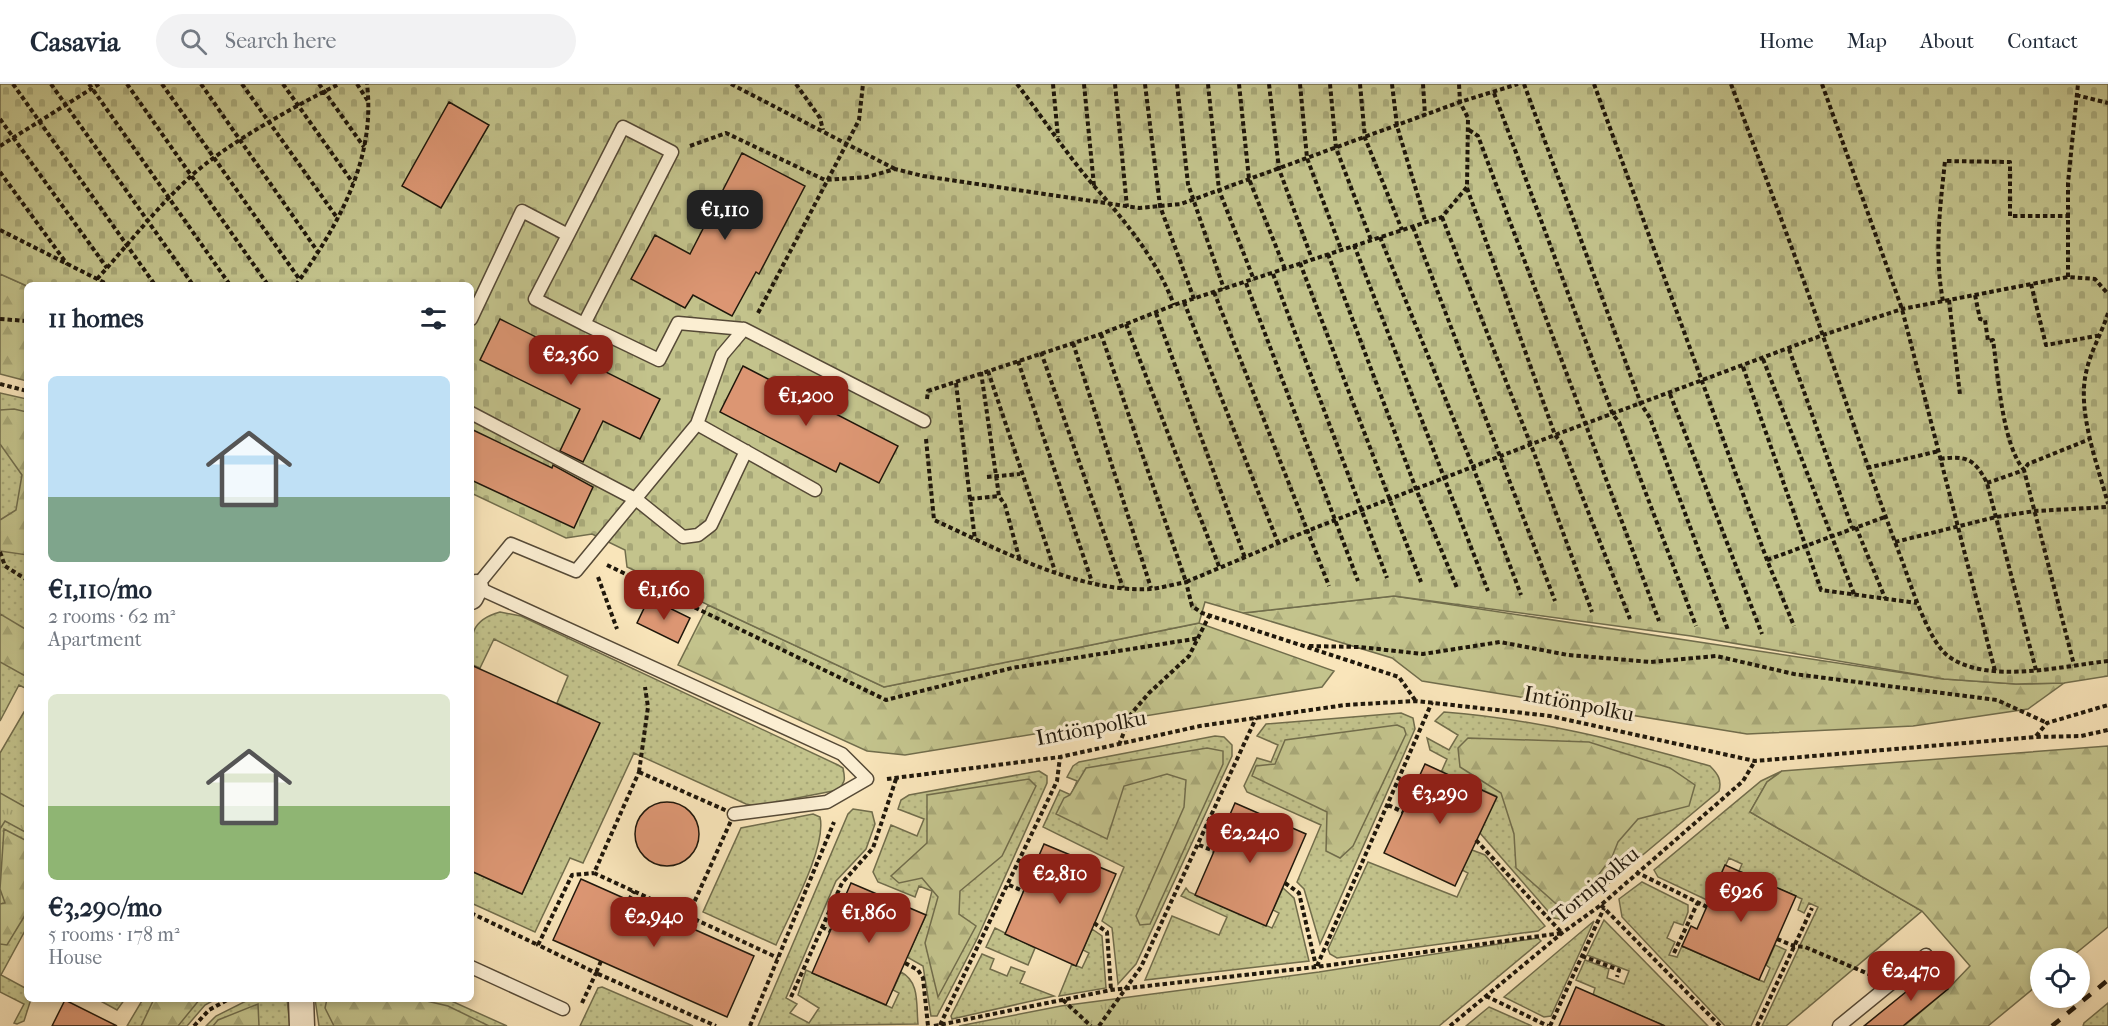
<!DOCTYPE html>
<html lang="en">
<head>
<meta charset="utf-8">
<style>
	:root { --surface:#fff; --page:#f2f2f3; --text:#1f2937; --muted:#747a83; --line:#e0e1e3; --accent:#8f2418 }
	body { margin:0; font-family:"IM FELL French Canon",serif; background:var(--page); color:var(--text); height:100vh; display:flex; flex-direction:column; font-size:22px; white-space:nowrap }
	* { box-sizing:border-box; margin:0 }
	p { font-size:20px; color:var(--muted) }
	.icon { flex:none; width:33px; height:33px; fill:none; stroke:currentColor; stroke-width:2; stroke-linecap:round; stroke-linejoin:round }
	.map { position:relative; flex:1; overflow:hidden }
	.side { position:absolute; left:24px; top:198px; width:450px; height:720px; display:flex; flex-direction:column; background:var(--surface); border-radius:9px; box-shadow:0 3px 9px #0003 }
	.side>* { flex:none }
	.controls { position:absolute; left:2030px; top:864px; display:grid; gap:12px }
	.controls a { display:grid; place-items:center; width:60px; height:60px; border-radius:50%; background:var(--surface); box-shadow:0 3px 9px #0003; font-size:30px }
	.price { position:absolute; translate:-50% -51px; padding:0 14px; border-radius:12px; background:var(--accent); color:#fff; font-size:20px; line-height:39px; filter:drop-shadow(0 2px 3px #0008) }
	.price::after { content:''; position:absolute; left:50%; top:36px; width:18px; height:14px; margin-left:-9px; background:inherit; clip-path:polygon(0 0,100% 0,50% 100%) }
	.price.current { background:#222; color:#fff }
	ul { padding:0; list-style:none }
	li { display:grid; align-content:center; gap:12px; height:318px; padding:0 24px }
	li span { display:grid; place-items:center; height:186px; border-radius:9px; color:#555 }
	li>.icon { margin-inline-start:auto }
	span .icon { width:108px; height:108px; fill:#fffc; stroke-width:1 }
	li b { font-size:26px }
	h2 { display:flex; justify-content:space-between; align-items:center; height:72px; padding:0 24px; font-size:26px }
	header { display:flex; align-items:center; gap:36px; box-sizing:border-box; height:84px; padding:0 30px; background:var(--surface); border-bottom:2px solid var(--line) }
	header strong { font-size:28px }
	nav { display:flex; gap:33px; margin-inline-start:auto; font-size:21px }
	.search { width:420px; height:54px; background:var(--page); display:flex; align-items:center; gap:15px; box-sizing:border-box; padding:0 21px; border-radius:33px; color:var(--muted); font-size:22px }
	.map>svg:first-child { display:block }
	.grass { fill:url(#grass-dots); stroke:#716d4c; stroke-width:1.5 }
	.forest { fill:url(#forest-firs); stroke:#716d4c; stroke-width:1.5 }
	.cemetery { fill:url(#cemetery-stones); stroke:#716d4c; stroke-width:1.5 }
	.park { fill:url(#park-tufts); stroke:#716d4c; stroke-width:1.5 }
	.building { fill:#dc9673; stroke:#1f170b; stroke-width:1.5 }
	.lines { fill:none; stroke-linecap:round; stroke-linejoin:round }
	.service-casing { stroke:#564a37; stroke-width:15 }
	.minor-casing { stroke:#564a37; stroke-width:27 }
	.path { stroke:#1f170b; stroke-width:4; stroke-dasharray:4.5 3; stroke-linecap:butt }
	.service { stroke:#fbeed2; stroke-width:12 }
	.minor { stroke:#fbeed2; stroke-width:24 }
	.rail { stroke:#1f170b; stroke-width:4.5; stroke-dasharray:10 10; stroke-linecap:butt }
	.labels { text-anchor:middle; stroke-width:6; stroke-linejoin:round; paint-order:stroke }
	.street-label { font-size:22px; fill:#1f170b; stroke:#fbeed2 }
</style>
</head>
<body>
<header>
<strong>Casavia</strong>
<div class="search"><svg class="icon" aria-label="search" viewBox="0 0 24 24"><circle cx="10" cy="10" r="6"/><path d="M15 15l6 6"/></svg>Search here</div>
<nav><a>Home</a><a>Map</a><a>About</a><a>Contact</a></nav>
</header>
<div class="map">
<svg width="2108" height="942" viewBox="0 0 2108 942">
	<defs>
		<pattern id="grass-dots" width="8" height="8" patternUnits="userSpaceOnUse" patternTransform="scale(1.5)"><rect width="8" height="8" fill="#c3c38c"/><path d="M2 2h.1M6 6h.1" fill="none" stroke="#a7a777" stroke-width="1.8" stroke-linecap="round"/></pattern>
		<pattern id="forest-firs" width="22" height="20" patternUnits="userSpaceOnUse" patternTransform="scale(1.5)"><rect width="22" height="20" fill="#c3c38c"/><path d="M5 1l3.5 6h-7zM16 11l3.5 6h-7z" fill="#a7a777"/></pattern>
		<pattern id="cemetery-stones" width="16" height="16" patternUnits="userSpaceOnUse" patternTransform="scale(1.5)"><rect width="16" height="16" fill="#c3c38c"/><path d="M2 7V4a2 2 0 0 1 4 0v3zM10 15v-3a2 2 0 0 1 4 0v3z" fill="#a7a777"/></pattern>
		<pattern id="park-tufts" width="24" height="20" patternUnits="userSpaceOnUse" patternTransform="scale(1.5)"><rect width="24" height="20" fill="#c3c38c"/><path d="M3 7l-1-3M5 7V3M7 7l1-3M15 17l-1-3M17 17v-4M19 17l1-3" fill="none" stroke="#a7a777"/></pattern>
	</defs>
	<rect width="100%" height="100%" fill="#f9e5ba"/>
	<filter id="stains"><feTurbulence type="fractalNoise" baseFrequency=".00333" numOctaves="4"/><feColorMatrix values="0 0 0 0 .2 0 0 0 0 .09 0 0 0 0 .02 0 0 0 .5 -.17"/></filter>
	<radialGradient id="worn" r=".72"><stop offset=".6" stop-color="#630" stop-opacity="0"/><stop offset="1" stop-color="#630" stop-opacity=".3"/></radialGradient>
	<path class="grass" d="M 0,309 L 27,315 L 27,605 L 19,601 L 0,637 Z
		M 500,528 L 521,532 L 838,681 L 843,684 C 845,694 846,698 838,706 L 755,722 L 746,720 L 634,669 L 583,779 L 570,774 L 535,848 L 471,819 L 471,787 L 522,810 L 599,639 L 557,619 L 568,592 L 494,555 L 480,584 L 473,581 L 471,585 C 471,556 467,537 500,528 Z
		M 24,628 L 27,629 L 27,843 L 1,891 L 27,905 L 27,915 L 31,915 L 24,937 L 17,940 L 14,939 L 24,920 L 0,908 L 0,669 Z
		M 1444,628 C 1536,635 1622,657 1710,682 C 1718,690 1722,696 1719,707 L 1565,836 L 1554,834 L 1480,749 L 1496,712 L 1478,704 L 1475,709 L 1439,693 L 1447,675 L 1430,666 L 1427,654 L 1449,666 L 1458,651 L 1435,637 Z
		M 1401,629 L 1413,634 L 1415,645 L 1320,860 L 1304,805 L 1297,798 L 1321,741 L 1247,708 L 1244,702 L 1257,674 L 1271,678 L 1278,661 L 1257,652 L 1266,640 Z
		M 1215,652 L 1224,653 L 1232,661 L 1232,672 L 1136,880 L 1118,900 L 1112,844 L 1102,837 L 1124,783 L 1043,743 L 1060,706 L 1071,711 L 1077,697 L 1067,693 L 1073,682 L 1079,678 Z
		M 1039,687 L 1047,692 L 1047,699 L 977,855 L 937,932 L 931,932 L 923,882 L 907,873 L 926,831 L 932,807 L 919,802 L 915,813 L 878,798 L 873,788 L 891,741 L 917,752 L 924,735 L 898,725 L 901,716 L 909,711 Z
		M 1782,687 L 1767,698 L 1750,728 L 1922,827 L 1786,942 L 1762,942 L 1818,823 L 1809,819 L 1804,829 L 1798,826 L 1802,815 L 1739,787 L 1742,780 L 1729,774 L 1709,817 L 1658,793 L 1654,786 L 1761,697 Z
		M 853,725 L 872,728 L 875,740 L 866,765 L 836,797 L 786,914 L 797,920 L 790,929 L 809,939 L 819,924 L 798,911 L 806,886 L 892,924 L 899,909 L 893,906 L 901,888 C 920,898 916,920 918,940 L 758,942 L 848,730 Z
		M 813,730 L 820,733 C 827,763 789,831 776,861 L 703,828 L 741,744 Z
		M 1472,766 L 1485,771 L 1545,842 L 1538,847 L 1337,874 L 1330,870 L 1328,865 L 1368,778 L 1457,813 L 1468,789 L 1462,786 Z
		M 1642,798 L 1688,821 L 1688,828 L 1683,841 L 1674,838 L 1667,854 L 1675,858 L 1669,871 L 1677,873 L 1682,862 L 1764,898 L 1770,884 L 1766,881 L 1775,861 L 1786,866 L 1751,942 L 1725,942 L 1622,833 L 1619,815 Z
		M 1186,804 L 1189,808 L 1272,844 L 1279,829 L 1273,826 L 1283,804 L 1294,814 L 1309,877 L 1145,896 L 1172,832 L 1219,851 L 1227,833 L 1181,812 Z
		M 1604,836 L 1708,942 L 1665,942 L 1593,911 L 1595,904 L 1576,896 L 1585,876 L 1609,885 L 1607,894 L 1624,900 L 1629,887 L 1587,871 Z
		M 1594,837 L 1551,932 L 1544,933 L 1504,913 Z
		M 995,844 L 1035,864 L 1028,881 L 986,863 Z
		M 1092,845 L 1102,852 L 1106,904 L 1059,912 L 1072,880 L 1082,884 L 1089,869 L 1083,866 Z
		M 982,870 L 994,875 L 990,885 L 1007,892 L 1011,883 L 1025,888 L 1020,899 L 1054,912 L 952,935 L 951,932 Z
		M 602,903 L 693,942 L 580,942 L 598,904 Z
		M 97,915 L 125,915 L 117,926 Z
		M 143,915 L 216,915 L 205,921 L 187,942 L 127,942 Z
		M 250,915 L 287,915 L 290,942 L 206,942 L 216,932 Z
		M 315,915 L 447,915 L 507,942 L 319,942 Z
		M 2108,919 L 2108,942 L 2083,942 L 2084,939 Z
		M 1489,923 L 1532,942 L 1466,942 Z"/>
	<path class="forest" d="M 0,190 L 27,202 L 27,297 L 0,290 Z
		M 14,325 L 27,328 L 27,471 L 0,467 L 0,436 L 16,426 L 22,391 L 0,360 L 0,326 Z
		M 1394,512 L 1944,595 L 2016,600 L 2064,599 L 2028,625 L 1913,642 L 1747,650 L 1422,597 L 1392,574 L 1243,529 Z
		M 708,521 L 884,603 L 1199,539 L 1334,587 L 1322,603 L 905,671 L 867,667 L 678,581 Z
		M 0,530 L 27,546 L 27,593 L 0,578 Z
		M 1397,641 L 1404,644 L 1406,650 L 1353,762 L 1340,774 L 1326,767 L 1327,728 L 1252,692 L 1256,682 L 1275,680 L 1285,656 Z
		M 1468,654 L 1589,658 L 1670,684 L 1695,701 L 1689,722 L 1638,735 L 1618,758 L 1612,773 L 1581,814 L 1563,826 L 1516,784 L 1514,750 L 1501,709 L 1460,683 L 1458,664 Z
		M 2108,662 L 2108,843 L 2070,874 L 2040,874 L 2040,899 L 1988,942 L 1904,942 L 1948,905 L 1970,882 L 1922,827 L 1750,728 L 1767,698 L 1782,687 Z
		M 1207,664 L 1223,667 L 1223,680 L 1150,840 L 1140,841 L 1136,832 L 1184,723 L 1186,696 L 1167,690 L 1124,702 L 1107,755 L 1056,730 L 1064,714 L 1070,711 L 1086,684 Z
		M 1029,695 L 1036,702 L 1002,772 L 960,807 L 959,830 L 976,842 L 938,913 L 925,859 L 938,813 L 922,794 L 899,799 L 891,792 L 927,759 L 927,711 Z
		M 4,745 L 27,757 L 27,828 L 7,861 L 0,860 L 0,820 L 5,819 L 0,805 Z
		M 154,915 L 200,915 L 178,942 L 141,942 Z
		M 327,915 L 418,915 L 448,922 L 489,942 L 334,942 L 325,924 Z
		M 258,920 L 259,942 L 213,942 L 218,936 Z"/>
	<path class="cemetery" d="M 0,0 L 2108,0 L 2108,592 L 2064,599 L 2016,600 L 1944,595 L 1691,552 L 1394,512 L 1243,529 L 1205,518 L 1199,539 L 884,603 L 627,483 L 625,466 L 592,450 L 566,454 L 471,409 L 471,201 L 27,202 L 0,190 Z"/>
	<path class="park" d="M 0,709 L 27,724 L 27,749 L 5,737 L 0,745 Z
		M 1538,854 L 1541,857 L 1439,942 L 959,942 L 1061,922 L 1319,888 Z"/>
	<path class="building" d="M 449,18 L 489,41 L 441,124 L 402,102 Z
		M 742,69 L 805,102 L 759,190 L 756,188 L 732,232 L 693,211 L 685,224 L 631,195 L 655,151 L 690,170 Z
		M 500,235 L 660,315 L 640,355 L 603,337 L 583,378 L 560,367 L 580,325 L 480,276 Z
		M 743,282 L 898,362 L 879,399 L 840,379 L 836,388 L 720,328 Z
		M 471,345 L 552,384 L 553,381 L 593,403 L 574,444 L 471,396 Z
		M 649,514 L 690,534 L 678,559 L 637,539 Z
		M 471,581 L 600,639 L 522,810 L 471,787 Z
		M 1425,680 L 1497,713 L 1455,802 L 1384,769 Z
		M635 750a32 32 0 1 1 64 0a32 32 0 1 1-64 0Z
		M 1235,719 L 1306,750 L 1266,842 L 1195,811 Z
		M 1044,760 L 1116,790 L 1076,882 L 1005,850 Z
		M 1725,781 L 1796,812 L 1759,896 L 1682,862 L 1691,842 L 1697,845 Z
		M 581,795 L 754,872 L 727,933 L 553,856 Z
		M 851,799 L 926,831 L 886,921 L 812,889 Z
		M 1933,886 L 1948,905 L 1903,942 L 1864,942 Z
		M 1576,903 L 1665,942 L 1559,942 Z
		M 65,916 L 117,942 L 52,942 Z"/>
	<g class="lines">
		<defs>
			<path id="service" d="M 568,151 L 535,215 L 584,240
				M 471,235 L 522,127 L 568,151 L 623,43 L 672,68 L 584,240 L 659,276 L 678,239 L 744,245
				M 471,329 L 637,416 L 683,453 L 698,451 L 711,441 L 746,367
				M 697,340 L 815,406
				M 734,730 L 827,718 L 867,695 L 842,670 L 476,503 L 511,460 L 576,487 L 697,340 L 722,271 L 744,245 L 924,337
				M 471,883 L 563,925
				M 1839,942 L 1926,871"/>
			<path id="minor" d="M 471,513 L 476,503
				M 301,915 L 302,942"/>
		</defs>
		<use href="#service" class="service-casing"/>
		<use href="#minor" class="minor-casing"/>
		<path class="path" d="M 13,0 L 155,201
			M 51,0 L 193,201
			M 89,0 L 230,201
			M 127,0 L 268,201
			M 162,0 L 300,196
			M 201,0 L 318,168
			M 242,0 L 338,135
			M 283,0 L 353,99
			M 319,0 L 364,63
			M 357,0 L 368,17
			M 731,0 L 895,85
			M 796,0 L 820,34 L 823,46
			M 1017,0 C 1043,34 1067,71 1095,103 C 1126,138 1157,176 1174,221
			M 1053,0 L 1058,53
			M 1084,0 L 1094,102
			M 1115,0 L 1127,123
			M 1145,0 L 1160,122 L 1194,215
			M 1177,0 L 1188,100 L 1224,205
			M 1208,0 L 1219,106 L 1254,196
			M 1239,0 L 1249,95 L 1285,185
			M 1269,0 L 1279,85 L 1312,175
			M 1300,0 L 1307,74 L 1341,165
			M 1330,0 L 1336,64 L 1371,156
			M 1360,0 L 1365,54 L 1402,146
			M 1392,0 L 1397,42 L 1426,139
			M 1423,0 L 1425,31
			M 1524,0 L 1641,320 L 1650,334 L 1728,546
			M 1594,0 L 1767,476 L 1794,542
			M 1731,0 C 1762,84 1794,167 1823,252 C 1850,328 1874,404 1903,479 C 1911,502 1929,558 1948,572 C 1987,601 2063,582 2108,577
			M 1822,0 L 1902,225 L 1995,587
			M 1494,9 L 1613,331 L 1619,338 L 1696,542
			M 2076,11 L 2108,19
			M 0,35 L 107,184
			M 1469,46 L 1478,52 L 1659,537
			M 0,62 L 99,0
			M 690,62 L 726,49 L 825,96 L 867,93 L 895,85 L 923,92 L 1139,124 L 1181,120 L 1460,18 L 1518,0
			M 0,88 L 67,180
			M 1467,104 L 1555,351 L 1561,358 L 1630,535
			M 1442,133 L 1534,369 L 1592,528
			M 1413,143 L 1555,517
			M 0,146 L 109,201
			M 1380,153 L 1473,383 L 1521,511
			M 1354,161 L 1488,507
			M 1328,170 L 1416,405 L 1457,504
			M 1300,179 L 1421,498
			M 1273,190 L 1387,494
			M 2068,193 L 2068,99 L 2078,0
			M 97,195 C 128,161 156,124 190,93 C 226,60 295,22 339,0
			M 1246,199 L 1358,497
			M 2031,200 L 2046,261 L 2102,251
			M 296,201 C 338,141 376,76 367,0
			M 1214,208 L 1329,502
			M 1975,211 L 1980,235 L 1985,236 L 1988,257 L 1993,256 C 1998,290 2002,360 2024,386 L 2028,380 L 2090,355
			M 1949,216 L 1960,311
			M 1943,217 C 1934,170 1940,124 1945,77 L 2010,78 L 2010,132 L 2070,132
			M 1184,218 L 1278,459
			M 758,229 L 859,36 L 863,0
			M 1156,229 L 1245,474
			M 2108,229 C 2102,249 2090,268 2086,289 C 2077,328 2098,382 2108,420
			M 0,235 L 27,237
			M 1126,240 L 1220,485
			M 1101,250 L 1186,498 L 1307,447 L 1555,351 L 1823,251 L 1902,225 L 2068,193 L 2095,195 L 2108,210
			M 1073,259 L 1151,504
			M 1789,265 L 1852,444
			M 1041,268 L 1123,504
			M 1763,275 L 1854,510
			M 1018,277 L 1092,498
			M 1743,283 L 1821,506 L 1917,519
			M 988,287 L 1055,487
			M 981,288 L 999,412 L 1005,421 L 1020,477
			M 956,299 L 975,456
			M 0,300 L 27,307
			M 1670,310 L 1762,550
			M 927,315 L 928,307 L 1101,250 L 1174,221 L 1442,133 L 1467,103 L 1468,34 L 1460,18 L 1459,0
			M 926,355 L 934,436 C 998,465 1078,509 1150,505 C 1162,504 1175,500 1186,498 L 1192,522 L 1202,529 L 1399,593 L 1415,616
			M 1940,375 C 1966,371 1975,375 1987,399 L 2036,586
			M 1867,384 L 1939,367
			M 987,393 L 1020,390
			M 1987,399 L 2024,386 L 2074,581
			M 970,415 L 999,412
			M 1856,443 L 1885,514
			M 1895,458 L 1996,433 L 2035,427 L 2108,423
			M 0,468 L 5,482 L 27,496
			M 1767,476 L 1885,433
			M 607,481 L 886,616 L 1012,584 L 1200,554
			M 598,493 L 617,545
			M 1309,562 L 1360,563 L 1423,570 L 1500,558 L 1568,571 L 1651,578 L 1716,572 L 1794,590 L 1997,616 L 2047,639
			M 2036,652 L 2047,639 L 2108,621
			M 1119,661 L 1131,630 L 1149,609 L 1189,572 L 1209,532
			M 471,685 L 473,686
			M 639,688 L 734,730 L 688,832 L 594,789 Z
			M 639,688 L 648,623 L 645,603
			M 887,695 L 1060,673 L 1200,642 L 1345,621 L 1416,617 L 1550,632 L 1755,677 L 2035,653 L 2081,652 L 2108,646
			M 1388,721 L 1403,728
			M 1476,756 L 1561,848
			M 1199,761 L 1214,767
			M 1636,788 L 1707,823
			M 1285,799 L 1299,809 L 1316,882
			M 1009,801 L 1023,807
			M 629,816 L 634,807
			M 1601,821 L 1720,942
			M 471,829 L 538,861
			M 688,832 L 778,874
			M 1094,839 L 1107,848 L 1111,906
			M 822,843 L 830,847
			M 1777,855 L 1794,862 L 1805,863 L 1871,891
			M 1674,869 L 1698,818
			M 1582,872 L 1619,886 L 1617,893
			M 601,877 L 596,889 L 716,942
			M 905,879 L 918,886 L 923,894 L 928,942
			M 1317,882 L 1432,618
			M 1486,912 L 1548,942
			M 791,913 L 842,799 L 873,764 L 896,695
			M 1063,916 L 1091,942
			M 582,919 L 596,889 L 538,861 L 572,791 L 594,789
			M 940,941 L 1057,697 L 1060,673
			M 194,942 L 209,926 L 229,915
			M 750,942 L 834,738
			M 934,942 L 1111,906 L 1316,883 L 1562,849
			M 1099,942 L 1141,883 L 1256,634
			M 1450,942 L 1562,849 L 1601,821 L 1743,697 L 1755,677
			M 1550,942 L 1604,824
			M 1757,942 L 1812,824"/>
		<use href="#service" class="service"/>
		<use href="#minor" class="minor"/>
		<path class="rail" d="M 2052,942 L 2108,896"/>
	</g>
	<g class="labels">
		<g class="street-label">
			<text transform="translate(1579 619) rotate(11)" y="8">Intiönpolku</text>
			<text transform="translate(1091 643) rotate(-11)" y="8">Intiönpolku</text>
			<text transform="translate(1595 800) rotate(-40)" y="8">Tornipolku</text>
		</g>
	</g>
	<rect width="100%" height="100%" filter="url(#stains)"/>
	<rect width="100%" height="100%" fill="url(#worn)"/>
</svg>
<div class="controls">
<a><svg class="icon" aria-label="locate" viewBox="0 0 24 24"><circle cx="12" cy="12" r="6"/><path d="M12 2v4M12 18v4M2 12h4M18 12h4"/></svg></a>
</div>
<b class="price current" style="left:725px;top:157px">€1,110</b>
<b class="price" style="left:571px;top:302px">€2,360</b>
<b class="price" style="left:806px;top:343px">€1,200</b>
<b class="price" style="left:664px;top:537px">€1,160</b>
<b class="price" style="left:1440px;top:741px">€3,290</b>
<b class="price" style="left:1250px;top:780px">€2,240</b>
<b class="price" style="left:1060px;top:821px">€2,810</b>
<b class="price" style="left:1741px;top:839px">€926</b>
<b class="price" style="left:869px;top:860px">€1,860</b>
<b class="price" style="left:654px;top:864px">€2,940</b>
<b class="price" style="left:1911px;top:918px">€2,470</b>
<section class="side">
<h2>11 homes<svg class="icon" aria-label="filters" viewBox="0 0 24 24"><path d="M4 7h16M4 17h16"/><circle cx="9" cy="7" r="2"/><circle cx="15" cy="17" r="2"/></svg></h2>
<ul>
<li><span style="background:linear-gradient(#bfe0f5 65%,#7fa58c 0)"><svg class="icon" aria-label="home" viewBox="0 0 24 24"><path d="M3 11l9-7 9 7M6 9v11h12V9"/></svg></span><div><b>€1,110/mo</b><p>2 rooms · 62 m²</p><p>Apartment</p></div></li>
<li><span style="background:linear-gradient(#dfe7d0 60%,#8fb573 0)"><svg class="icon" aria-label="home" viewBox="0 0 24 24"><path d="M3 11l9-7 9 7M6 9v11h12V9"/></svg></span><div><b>€3,290/mo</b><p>5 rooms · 178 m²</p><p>House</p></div></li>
</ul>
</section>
</div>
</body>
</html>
